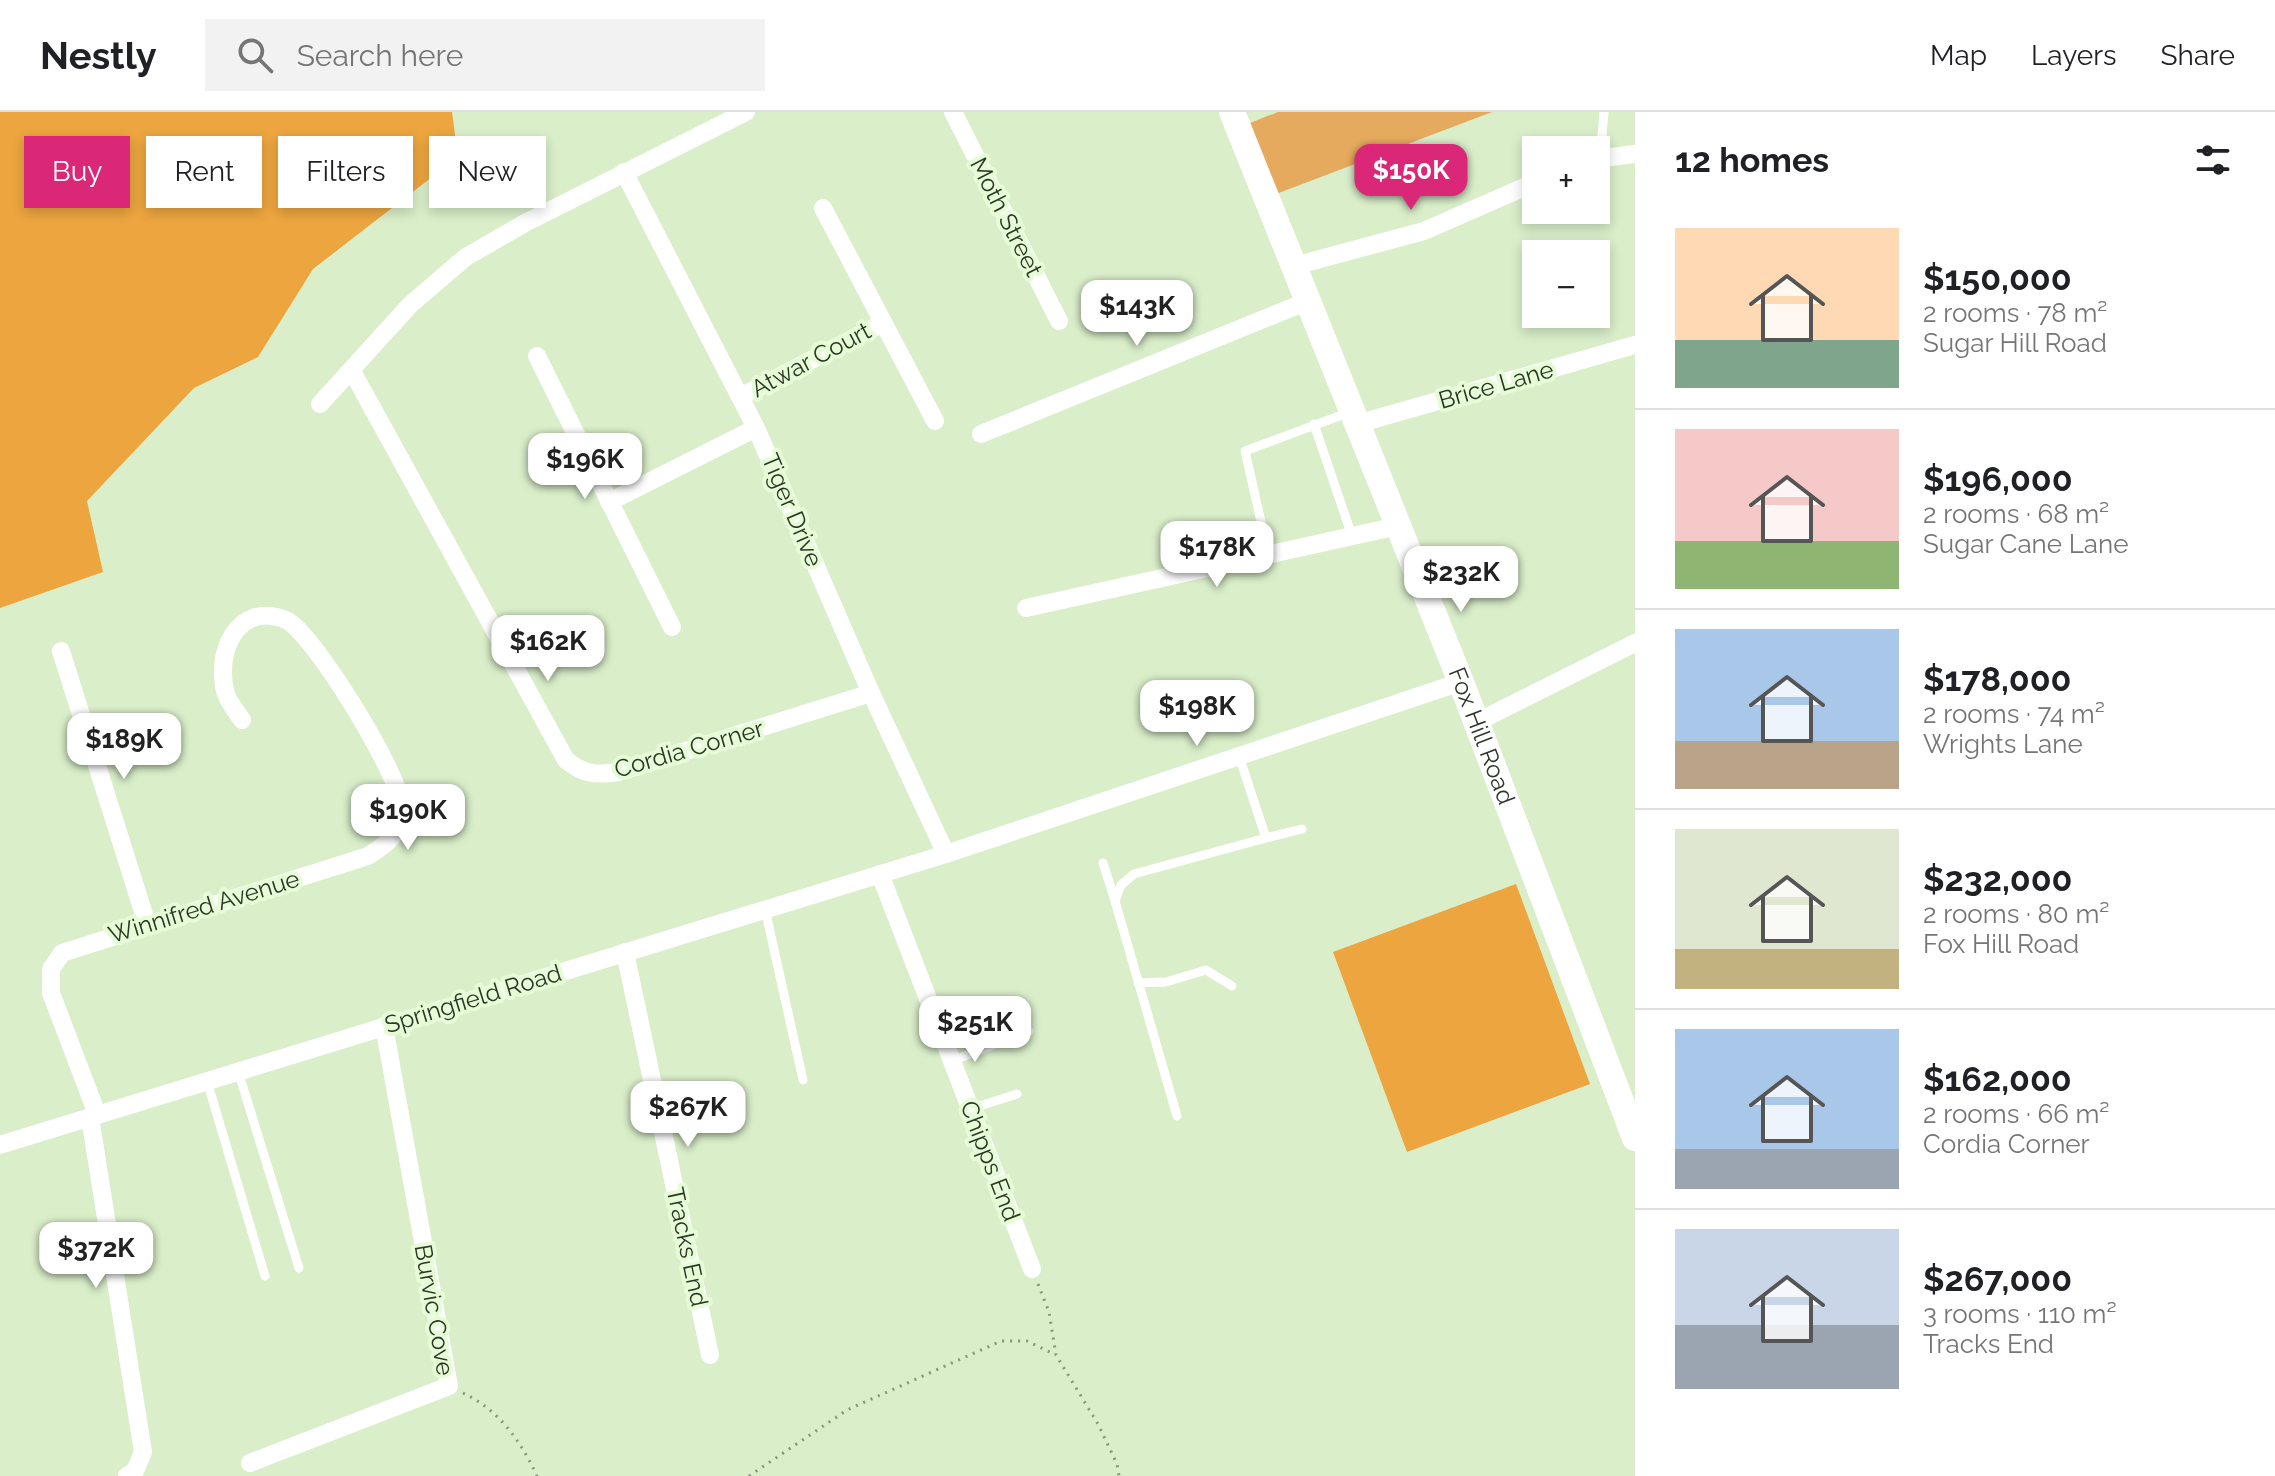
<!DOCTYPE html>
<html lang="en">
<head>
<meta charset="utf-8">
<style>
	:root { --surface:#fff; --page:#f2f2f2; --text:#202124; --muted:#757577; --line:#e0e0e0; --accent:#db2777 }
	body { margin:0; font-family:Raleway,sans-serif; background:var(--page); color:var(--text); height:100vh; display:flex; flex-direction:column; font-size:30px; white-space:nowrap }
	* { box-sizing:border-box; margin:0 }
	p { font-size:26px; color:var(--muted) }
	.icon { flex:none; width:44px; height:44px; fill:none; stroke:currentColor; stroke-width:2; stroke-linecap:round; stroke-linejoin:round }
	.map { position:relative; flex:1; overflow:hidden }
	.panel { display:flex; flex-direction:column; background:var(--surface); width:640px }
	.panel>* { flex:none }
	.banner { position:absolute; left:24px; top:24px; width:760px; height:72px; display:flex; gap:16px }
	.fabs { position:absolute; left:1522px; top:24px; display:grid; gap:16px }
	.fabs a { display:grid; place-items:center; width:88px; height:88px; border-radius:0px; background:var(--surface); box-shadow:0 4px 12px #0003; font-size:40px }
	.price { position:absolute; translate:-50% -68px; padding:0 18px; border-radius:16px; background:#fff; color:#222; font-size:26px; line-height:52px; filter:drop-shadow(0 2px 4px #0008) }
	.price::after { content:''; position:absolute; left:50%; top:48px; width:24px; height:18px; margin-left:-12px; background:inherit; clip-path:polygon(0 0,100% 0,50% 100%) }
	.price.on { background:var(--accent); color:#fff }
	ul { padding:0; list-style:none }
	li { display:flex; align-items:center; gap:24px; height:200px; padding:0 40px }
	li+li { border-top:2px solid var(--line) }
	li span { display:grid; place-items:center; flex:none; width:224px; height:160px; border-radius:0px; color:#555 }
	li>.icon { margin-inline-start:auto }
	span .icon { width:96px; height:96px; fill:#fffc; stroke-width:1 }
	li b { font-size:34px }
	h2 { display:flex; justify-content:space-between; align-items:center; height:96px; padding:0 40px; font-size:34px }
	.pill { padding:0 28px; border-radius:0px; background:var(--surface); box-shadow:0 4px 12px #0003; font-size:28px; line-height:72px }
	.pill.on { background:var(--accent); color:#fff }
	header { display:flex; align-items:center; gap:48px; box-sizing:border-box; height:112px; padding:0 40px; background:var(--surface); border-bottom:2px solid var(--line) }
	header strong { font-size:38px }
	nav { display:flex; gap:44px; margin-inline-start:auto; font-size:28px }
	.search { width:560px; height:72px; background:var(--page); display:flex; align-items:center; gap:20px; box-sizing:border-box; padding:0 28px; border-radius:0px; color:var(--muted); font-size:30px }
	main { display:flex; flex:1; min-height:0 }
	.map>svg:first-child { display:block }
	.green { fill:#e5aa5d }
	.forest { fill:#eca53f }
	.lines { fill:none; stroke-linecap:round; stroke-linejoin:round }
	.path { stroke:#88967c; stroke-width:3; stroke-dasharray:2 6; stroke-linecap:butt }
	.lane { stroke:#fff; stroke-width:9 }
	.street { stroke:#fff; stroke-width:18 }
	.secondary { stroke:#fff; stroke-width:26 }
	.labels { text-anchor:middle; stroke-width:8; stroke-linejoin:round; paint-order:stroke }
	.street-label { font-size:24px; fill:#2e3628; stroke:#e6fcd6 }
</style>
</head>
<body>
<header>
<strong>Nestly</strong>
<div class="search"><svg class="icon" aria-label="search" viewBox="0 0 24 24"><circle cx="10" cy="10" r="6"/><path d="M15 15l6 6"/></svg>Search here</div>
<nav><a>Map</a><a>Layers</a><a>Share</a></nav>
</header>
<main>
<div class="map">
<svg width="1635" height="1364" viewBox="0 0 1635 1364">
	<rect width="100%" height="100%" fill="#d9eec9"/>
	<path class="green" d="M 1278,0 L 1492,0 L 1276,82 L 1250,11 Z"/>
	<path class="forest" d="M 0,0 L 452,0 L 458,45 L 313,157 L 258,245 L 194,276 L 87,389 L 103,460 L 0,496 Z
		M 1516,772 L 1590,972 L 1407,1040 L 1333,840 Z"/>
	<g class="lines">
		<path class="path" d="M 1038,1172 L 1049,1200 L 1056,1243 L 1098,1312 L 1117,1352 L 1119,1364
			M 463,1281 C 498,1297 521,1329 537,1364
			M 749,1364 L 847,1298 L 1001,1229 L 1027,1229 L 1056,1243"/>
		<path class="lane" d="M 1600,46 L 1604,0
			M 1314,312 L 1352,424
			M 1269,445 L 1245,339 L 1350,300
			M 1266,726 L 1302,717
			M 1103,751 L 1115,789
			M 765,797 L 803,968
			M 1138,871 L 1166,870 L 1206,858 L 1232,874
			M 952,949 L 1029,919
			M 238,959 L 299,1156
			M 207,969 L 265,1164
			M 970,997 L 1017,982
			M 1177,1004 L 1115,789 L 1121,773 L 1134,762 L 1266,726 L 1239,644"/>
		<path class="street" d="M 953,0 L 1059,209
			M 1596,47 L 1635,42
			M 624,60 L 756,316 L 871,581 L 946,742
			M 823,96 L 935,309
			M 1294,154 L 1424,119 L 1536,70
			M 537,244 L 672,515
			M 352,259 L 566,648 C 584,663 597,663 619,660 L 871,581
			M 740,285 L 883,211
			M 320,292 L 410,193 L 466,145 L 525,111 L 746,0
			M 1357,312 L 1635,233
			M 981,322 L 1308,189
			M 609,390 L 756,316
			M 1026,496 L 1398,414
			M 61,539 L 147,812
			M 1477,610 L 1635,531
			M 880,762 L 1032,1157
			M 625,840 L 710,1243
			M 97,1002 L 51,881 L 51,857 L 62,841 L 368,744 C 387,732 402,721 402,697 C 403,667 313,520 286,508 C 237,488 214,542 226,582 C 229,591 237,600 242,608
			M 90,1005 L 143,1340 L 135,1359 L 127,1364
			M 0,1033 L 946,742 L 1461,570
			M 250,1351 L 449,1274 L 384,914"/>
		<path class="secondary" id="s1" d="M 1232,0 L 1461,570 L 1635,1026"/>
	</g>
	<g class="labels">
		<g class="street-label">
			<text transform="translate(1006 105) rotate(63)" y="8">Moth Street</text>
			<text transform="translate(811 248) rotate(-28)" y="8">Atwar Court</text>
			<text transform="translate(1496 273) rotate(-16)" y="8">Brice Lane</text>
			<text transform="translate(792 398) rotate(67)" y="8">Tiger Drive</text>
			<text dy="8" stroke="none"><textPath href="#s1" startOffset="672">Fox Hill Road</textPath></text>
			<text transform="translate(689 637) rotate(-16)" y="8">Cordia Corner</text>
			<text transform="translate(204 795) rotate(-17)" y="8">Winnifred Avenue</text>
			<text transform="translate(473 887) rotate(-17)" y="8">Springfield Road</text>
			<text transform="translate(990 1049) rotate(69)" y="8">Chipps End</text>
			<text transform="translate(687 1135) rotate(78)" y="8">Tracks End</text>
			<text transform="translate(434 1198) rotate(80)" y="8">Burvic Cove</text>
		</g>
	</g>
</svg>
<div class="fabs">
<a>+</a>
<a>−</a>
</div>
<b class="price on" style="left:1411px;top:100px">$150K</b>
<b class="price" style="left:1137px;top:236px">$143K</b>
<b class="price" style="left:585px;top:389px">$196K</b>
<b class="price" style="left:1217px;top:477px">$178K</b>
<b class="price" style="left:1461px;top:502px">$232K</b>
<b class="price" style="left:548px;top:571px">$162K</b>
<b class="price" style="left:1197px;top:636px">$198K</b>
<b class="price" style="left:124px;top:669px">$189K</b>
<b class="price" style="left:408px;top:740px">$190K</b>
<b class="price" style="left:975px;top:952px">$251K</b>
<b class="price" style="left:688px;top:1037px">$267K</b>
<b class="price" style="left:96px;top:1178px">$372K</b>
<div class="banner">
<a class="pill on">Buy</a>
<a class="pill">Rent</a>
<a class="pill">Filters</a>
<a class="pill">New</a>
</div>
</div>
<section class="panel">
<h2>12 homes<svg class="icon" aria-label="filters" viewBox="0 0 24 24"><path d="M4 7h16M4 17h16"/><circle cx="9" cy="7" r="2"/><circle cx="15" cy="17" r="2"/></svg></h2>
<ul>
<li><span style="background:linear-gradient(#ffd9b3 70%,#7fa58c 0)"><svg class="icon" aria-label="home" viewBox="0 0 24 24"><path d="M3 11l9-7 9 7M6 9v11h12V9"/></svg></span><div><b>$150,000</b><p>2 rooms · 78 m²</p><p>Sugar Hill Road</p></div></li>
<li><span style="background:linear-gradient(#f6c9c9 70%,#8fb573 0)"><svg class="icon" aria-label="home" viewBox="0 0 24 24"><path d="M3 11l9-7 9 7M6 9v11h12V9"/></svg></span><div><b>$196,000</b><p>2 rooms · 68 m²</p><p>Sugar Cane Lane</p></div></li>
<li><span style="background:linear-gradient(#a9c7e8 70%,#b9a48a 0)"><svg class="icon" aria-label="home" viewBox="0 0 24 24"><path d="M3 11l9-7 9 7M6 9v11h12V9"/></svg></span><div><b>$178,000</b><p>2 rooms · 74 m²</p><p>Wrights Lane</p></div></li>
<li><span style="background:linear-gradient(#dfe7d0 75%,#c2b280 0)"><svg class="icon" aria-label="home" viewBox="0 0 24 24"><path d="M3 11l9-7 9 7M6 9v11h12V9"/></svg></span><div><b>$232,000</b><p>2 rooms · 80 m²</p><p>Fox Hill Road</p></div></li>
<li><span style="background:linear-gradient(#a9c7e8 75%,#9aa5b1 0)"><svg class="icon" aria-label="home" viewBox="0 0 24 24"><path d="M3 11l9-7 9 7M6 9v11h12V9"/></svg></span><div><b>$162,000</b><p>2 rooms · 66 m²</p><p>Cordia Corner</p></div></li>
<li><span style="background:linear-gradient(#c9d6e8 60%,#9aa5b1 0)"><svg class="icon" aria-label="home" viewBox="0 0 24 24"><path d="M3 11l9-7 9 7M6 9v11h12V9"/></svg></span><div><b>$267,000</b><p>3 rooms · 110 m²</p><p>Tracks End</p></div></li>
</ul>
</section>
</main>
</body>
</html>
